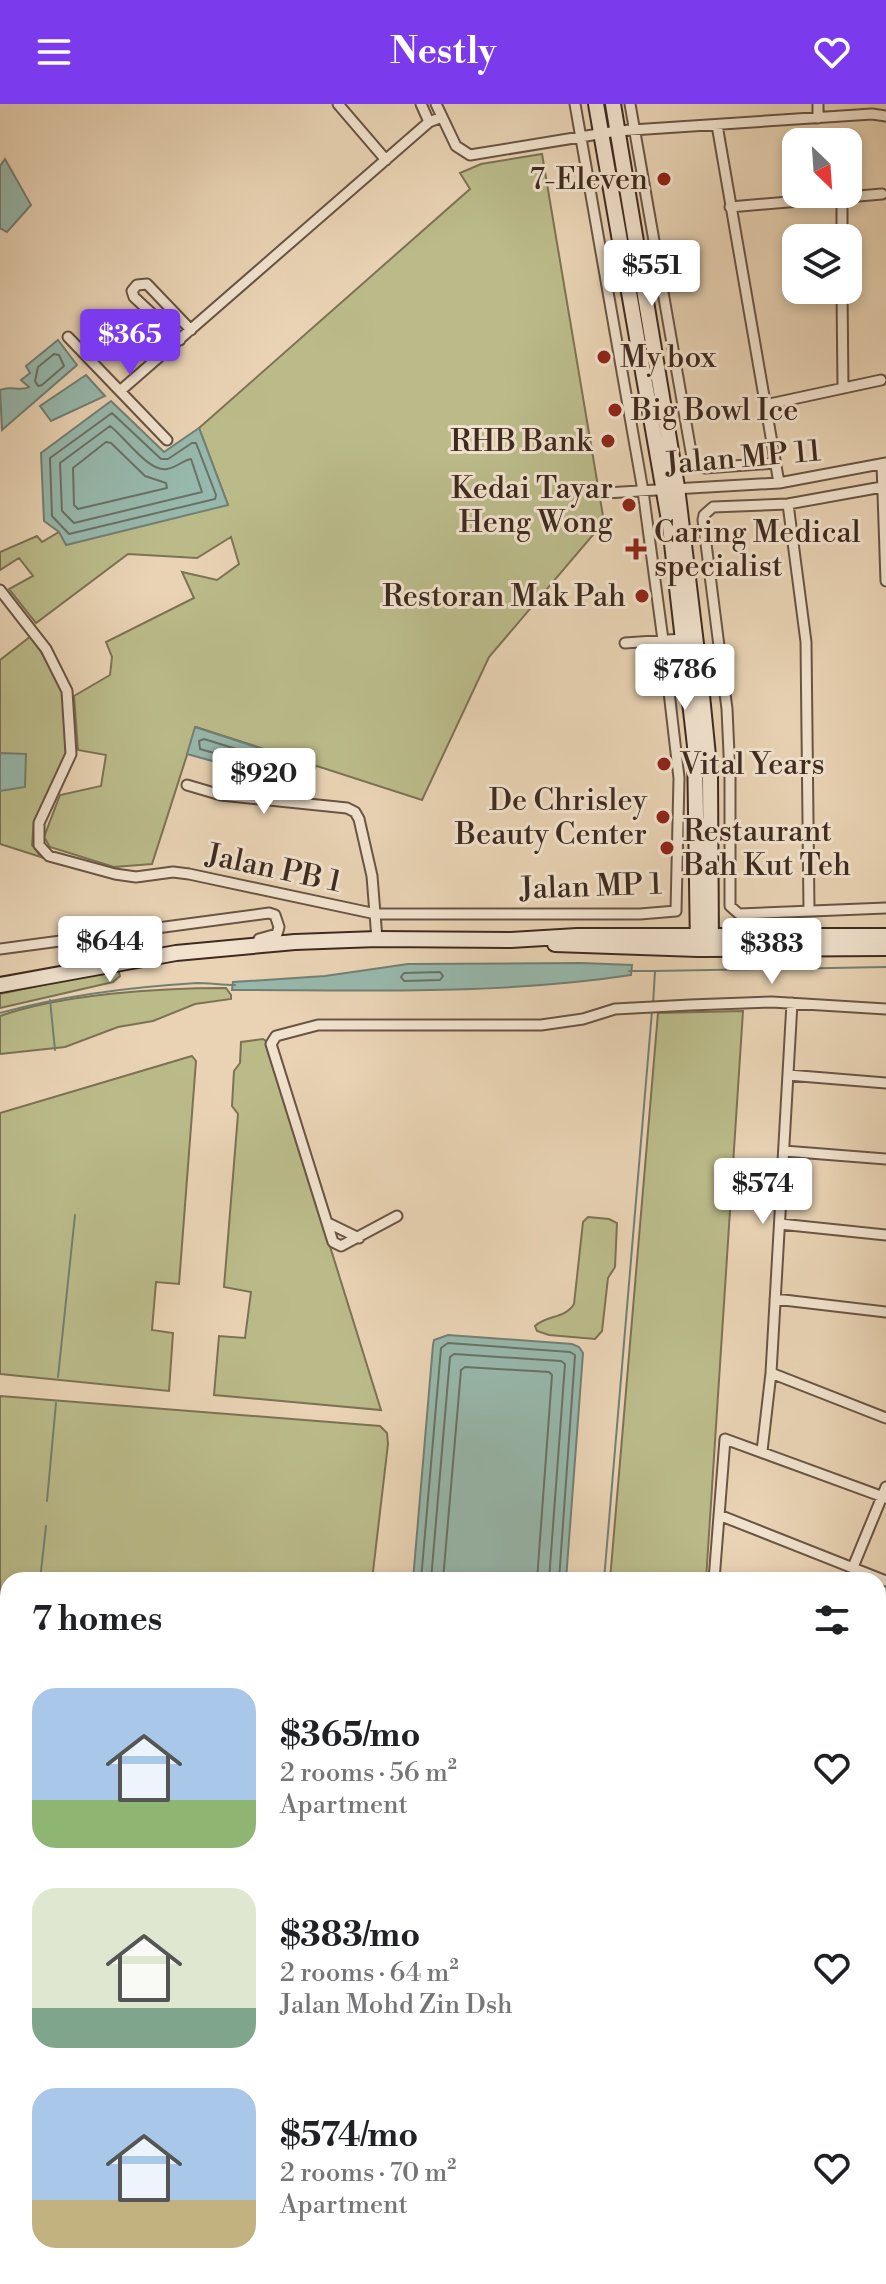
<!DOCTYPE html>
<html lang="en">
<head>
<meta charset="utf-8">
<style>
	:root { --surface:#fff; --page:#f2f2f2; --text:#202124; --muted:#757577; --accent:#7c3aed }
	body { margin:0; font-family:"Libre Bodoni",serif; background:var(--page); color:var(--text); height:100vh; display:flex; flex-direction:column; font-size:30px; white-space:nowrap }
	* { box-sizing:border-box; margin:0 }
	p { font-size:26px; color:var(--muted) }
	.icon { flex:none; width:44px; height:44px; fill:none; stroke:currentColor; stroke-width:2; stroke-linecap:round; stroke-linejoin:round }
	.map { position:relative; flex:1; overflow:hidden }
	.sheet { position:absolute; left:0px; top:1468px; width:886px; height:712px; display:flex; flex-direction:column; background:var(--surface); border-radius:24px 24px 0 0; box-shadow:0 4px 12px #0003 }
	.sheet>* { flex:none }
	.needle { width:52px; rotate:155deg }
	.buttons { position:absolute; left:782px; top:24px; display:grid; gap:16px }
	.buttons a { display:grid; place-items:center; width:80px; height:80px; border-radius:16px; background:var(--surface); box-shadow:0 4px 12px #0003; font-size:40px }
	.price { position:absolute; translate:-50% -68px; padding:0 18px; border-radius:8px; background:#fff; color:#222; font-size:26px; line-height:52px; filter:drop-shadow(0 2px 4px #0008) }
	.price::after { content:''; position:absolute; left:50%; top:48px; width:24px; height:18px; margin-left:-12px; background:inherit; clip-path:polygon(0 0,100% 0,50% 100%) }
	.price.active { background:var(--accent); color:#fff }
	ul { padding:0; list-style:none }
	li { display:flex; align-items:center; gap:24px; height:200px; padding:0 32px }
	li span { display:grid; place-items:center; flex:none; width:224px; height:160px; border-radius:24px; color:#555 }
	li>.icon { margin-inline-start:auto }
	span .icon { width:96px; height:96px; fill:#fffc; stroke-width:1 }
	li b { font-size:34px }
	h2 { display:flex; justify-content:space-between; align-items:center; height:96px; padding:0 32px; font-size:34px }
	header { display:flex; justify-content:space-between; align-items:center; height:104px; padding:0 32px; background:var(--accent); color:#fff; font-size:36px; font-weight:700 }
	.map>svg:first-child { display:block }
	.green { fill:#bbbb8a; stroke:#7c7254; stroke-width:2 }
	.water { fill:#97b8ac; stroke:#737f74; stroke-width:2 }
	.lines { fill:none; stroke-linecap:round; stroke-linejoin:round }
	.shore { stroke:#6a7166; stroke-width:2 }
	.stream { stroke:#737f74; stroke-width:2 }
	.taxiway { stroke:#947e6a; stroke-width:22 }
	.runway { stroke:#947e6a; stroke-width:56 }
	.street-casing { stroke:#695444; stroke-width:13 }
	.secondary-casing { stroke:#3e2a1f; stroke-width:18 }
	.street { stroke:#f1e2ce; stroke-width:9 }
	.secondary { stroke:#f1e2ce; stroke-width:14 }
	.poi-dot { fill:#8f2418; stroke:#f1e2ce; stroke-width:3 }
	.labels { text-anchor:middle; stroke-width:6; stroke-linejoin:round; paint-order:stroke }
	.poi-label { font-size:30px; fill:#3e2a1f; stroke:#f1e2ce; text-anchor:end }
	.street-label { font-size:30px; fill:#3e2a1f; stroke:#f1e2ce }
</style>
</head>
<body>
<header><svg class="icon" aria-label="menu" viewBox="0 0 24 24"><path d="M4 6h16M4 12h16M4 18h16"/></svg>Nestly<svg class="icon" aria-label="heart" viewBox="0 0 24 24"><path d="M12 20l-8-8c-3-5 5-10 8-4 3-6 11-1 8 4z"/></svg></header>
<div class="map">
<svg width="886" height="2180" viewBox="0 0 886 2180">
	<rect width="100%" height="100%" fill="#e9d3b4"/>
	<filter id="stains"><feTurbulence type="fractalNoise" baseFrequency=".0025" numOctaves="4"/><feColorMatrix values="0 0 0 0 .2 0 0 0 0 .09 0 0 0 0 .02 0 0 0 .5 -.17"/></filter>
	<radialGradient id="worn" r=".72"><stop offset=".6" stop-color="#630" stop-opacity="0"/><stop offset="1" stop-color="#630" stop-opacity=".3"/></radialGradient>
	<path class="green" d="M 542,50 L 604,418 L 489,553 L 422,696 L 196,623 L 152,760 L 114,763 L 50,743 L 44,733 L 60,691 L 101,682 L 106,651 L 78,646 L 74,592 L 110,571 L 112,553 L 106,538 L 194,494 L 182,468 L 217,476 L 239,460 L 231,433 L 197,454 L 128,450 L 36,519 L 9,485 L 33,472 L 19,454 L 0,466 L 0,448 L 37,432 L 42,438 L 59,428 L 228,401 L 199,324 L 470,85 L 460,69 L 481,60 Z
		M 31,532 L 58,575 L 63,589 L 67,630 L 67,651 L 34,717 L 32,741 L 41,753 L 0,740 L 0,556 Z
		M 112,866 L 118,866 L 120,872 L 113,878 L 0,904 L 0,890 Z
		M 226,884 L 231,891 L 231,895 L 195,900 L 153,917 L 118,923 L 65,943 L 0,950 L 0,912 C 62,890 159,884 226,884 Z
		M 743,907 L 706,1476 L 610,1476 L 658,909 Z
		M 263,935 L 266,937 L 381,1306 L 214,1291 L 219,1232 L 245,1234 L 251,1188 L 224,1183 L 238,1010 L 232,1002 L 234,967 L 240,959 L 241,938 Z
		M 192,952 L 196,957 L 179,1180 L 156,1178 L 152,1226 L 173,1229 L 169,1287 L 0,1270 L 0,1009 Z
		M 588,1113 L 609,1115 L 617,1119 L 615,1163 L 608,1174 L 602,1227 L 595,1235 L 549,1231 L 537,1227 L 535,1222 C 546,1211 565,1215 574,1200 L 583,1118 Z
		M 0,1292 L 380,1322 L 387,1329 L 388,1340 L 372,1476 L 8,1476 L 8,1559 L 0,1558 Z
		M 0,1590 L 8,1591 L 8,2172 L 84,2172 L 83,2180 L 0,2180 Z
		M 141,2172 L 219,2172 L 203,2180 L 142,2180 Z
		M 608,2172 L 789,2172 L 788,2180 L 608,2180 Z
		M 811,2172 L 878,2172 L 877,2180 L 810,2180 Z"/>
	<path class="water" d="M 5,55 L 31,101 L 7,128 L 0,124 L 0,62 Z
		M 58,236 L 77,261 L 2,326 L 0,286 C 10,281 20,288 29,283 L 21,276 L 30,269 L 26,262 Z
		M 86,271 L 105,292 L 51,317 L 40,302 Z
		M 111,297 L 164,348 L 199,324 L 228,401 L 66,441 L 59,428 L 44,417 L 41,349 Z
		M 195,623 L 315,662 L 316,662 L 306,683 L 187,650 Z
		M 0,649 L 26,650 L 25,683 L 0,687 Z
		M 581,859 L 632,861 L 631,871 C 500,891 364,886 232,886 L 233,878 L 325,872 L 408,860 Z
		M 448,1231 L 572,1240 L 579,1243 L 583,1249 L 566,1476 L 413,1476 L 433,1241 L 434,1236 Z"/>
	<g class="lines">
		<path class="shore" d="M 54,250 L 59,251 L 64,262 L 42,281 L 38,282 L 35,277 L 38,263 Z
			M 112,309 L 161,355 L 168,355 L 192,339 L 196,339 L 216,391 L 215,395 L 69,430 L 52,412 L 50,354 Z
			M 110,322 C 124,332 149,369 167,365 C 176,364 183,356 191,355 L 202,388 L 74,419 L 62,407 L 60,359 Z
			M 106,338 L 111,339 L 145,372 L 166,379 L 167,384 L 78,405 L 74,401 L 73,364 Z
			M 204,635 L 291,662 L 294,668 L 289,670 L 200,645 L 199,637 Z
			M 440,868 L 443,872 L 440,876 L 404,877 L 401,873 L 404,869 Z
			M 421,1476 L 441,1244 L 448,1239 L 570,1248 L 575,1251 L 559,1476
			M 431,1476 L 450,1253 L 454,1250 L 561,1257 L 565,1260 L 549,1476
			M 443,1476 L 461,1266 L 465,1263 L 549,1268 L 552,1271 L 537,1476"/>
		<path class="stream" d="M 629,867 L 654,867
			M 50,896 L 55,946
			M 653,901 L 655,867 L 886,863
			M 0,909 C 65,891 130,883 197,879 C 210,879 222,881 235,881
			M 58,1273 L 75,1111
			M 47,1397 L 56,1299
			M 40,1476 L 46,1422
			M 604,1476 L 652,907
			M 0,1626 L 2,1600"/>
		<path class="taxiway" d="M 0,1576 L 8,1576
			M 114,2172 L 117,2180
			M 226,2180 L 239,2172"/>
		<path class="runway" d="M 111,2180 L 112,2172"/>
		<defs>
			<path id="street" d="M 338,0 L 386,56
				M 421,0 L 429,18
				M 436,0 L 456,42 L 470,51 L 617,27 L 872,10 L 886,12
				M 630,0 L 693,359 L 705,364 L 775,359
				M 818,0 L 818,14
				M 717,21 L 779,379
				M 842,94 L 842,134
				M 730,103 L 882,90
				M 842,186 L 843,284
				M 68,233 L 167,336
				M 180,236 L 134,193 L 132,187 L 137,181 L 147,180 L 191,226
				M 120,287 L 429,18 L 442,13
				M 765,301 L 881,276
				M 882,360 L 886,477
				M 882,383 L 788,400 L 713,403 L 704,411 L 703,416 L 727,605 L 730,672 L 730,802 L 739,810 L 886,804
				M 605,389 L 779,379 L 886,359
				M 788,400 L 806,538 L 809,806
				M 0,486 L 46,545 L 67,587 L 71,650 L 39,719 L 39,741 L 49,752 L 115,770 L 136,773 L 173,768 L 189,770 L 376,810 L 640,810 L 676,807 L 679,674 L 663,536 L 643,387 L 575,0
				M 625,539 L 683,535
				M 187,681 L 221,691 L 347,704 L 355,708 L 359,715 L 372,772 L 377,835
				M 94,832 L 100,863
				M 0,845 L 269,809 L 275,811 L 279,823 L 277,830 L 259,835
				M 788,971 L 886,979
				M 784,1047 L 886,1055
				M 397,1112 L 341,1142 L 333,1138 L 271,940 L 276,932 L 318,921 L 541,921 L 583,915 L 615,905 L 690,901 L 772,898 L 886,905
				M 328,1119 L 359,1134
				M 780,1120 L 886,1131
				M 775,1195 L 886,1208
				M 771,1269 L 886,1314
				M 762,1347 L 771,1269 L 792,899
				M 719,1411 L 886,1477
				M 853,1463 L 886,1383
				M 714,1476 L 725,1335 L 886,1394
				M 878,1554 L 886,1557
				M 878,1619 L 886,1597
				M 878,1627 L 886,1630
				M 878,1730 L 886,1708
				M 878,1744 L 886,1744
				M 878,1827 L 886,1828
				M 878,1846 L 886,1846
				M 878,1893 L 886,1894
				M 878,2064 L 886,2064
				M 878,2158 L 886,2158
				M 589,2180 L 589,2172
				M 600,2180 L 600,2172"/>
			<path id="secondary" d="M 596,0 L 670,422 L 695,642 L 698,845
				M 613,0 L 677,383 L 701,581 L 710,672 L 711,844
				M 555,840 L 698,845 L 886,844
				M 0,881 L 176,849 L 295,838 L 377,835 L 511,836 L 577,832 L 886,832
				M 878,1662 L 886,1643
				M 878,1690 L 886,1670
				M 801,2180 L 802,2172"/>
		</defs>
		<use href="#street" class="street-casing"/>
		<use href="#secondary" class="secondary-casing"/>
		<use href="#street" class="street"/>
		<use href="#secondary" class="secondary"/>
	</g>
	<g class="poi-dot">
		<circle cx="664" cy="75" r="8"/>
		<circle cx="604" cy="253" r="8"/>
		<circle cx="615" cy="306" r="8"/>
		<circle cx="608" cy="337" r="8"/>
		<circle cx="629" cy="401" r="8"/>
		<path d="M632 433h8v8h8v8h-8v8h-8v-8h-8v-8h8z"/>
		<circle cx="642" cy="492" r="8"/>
		<circle cx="664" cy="660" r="8"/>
		<circle cx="663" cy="713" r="8"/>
		<circle cx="667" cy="744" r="8"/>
	</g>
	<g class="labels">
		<g class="poi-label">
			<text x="648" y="85">7-Eleven</text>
			<text x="620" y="263" text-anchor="start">My box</text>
			<text x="631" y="316" text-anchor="start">Big Bowl Ice</text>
			<text x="592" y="347">RHB Bank</text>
			<text x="613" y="394">Kedai Tayar<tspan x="613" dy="34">Heng Wong</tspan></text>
			<text x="654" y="438" text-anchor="start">Caring Medical<tspan x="654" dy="34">specialist</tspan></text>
			<text x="626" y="502">Restoran Mak Pah</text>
			<text x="680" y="670" text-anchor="start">Vital Years</text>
			<text x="647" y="706">De Chrisley<tspan x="647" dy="34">Beauty Center</tspan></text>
			<text x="683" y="737" text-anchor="start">Restaurant<tspan x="683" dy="34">Bah Kut Teh</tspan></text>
		</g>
		<g class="street-label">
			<text transform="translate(743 353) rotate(-5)" y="10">Jalan MP 11</text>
			<text transform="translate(274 764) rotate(12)" y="10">Jalan PB 1</text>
			<text transform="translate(591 782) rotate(-2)" y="10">Jalan MP 1</text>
		</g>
	</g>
	<rect width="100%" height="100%" filter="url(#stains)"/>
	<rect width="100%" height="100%" fill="url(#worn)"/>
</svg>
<div class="buttons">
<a><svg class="needle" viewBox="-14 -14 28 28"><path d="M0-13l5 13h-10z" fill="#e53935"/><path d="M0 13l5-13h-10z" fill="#757577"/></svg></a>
<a><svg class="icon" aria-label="layers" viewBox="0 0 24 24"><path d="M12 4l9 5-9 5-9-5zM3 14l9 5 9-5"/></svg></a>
</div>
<b class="price" style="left:652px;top:204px">$551</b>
<b class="price active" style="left:130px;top:273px">$365</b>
<b class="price" style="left:685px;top:608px">$786</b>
<b class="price" style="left:264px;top:712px">$920</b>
<b class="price" style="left:110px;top:880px">$644</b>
<b class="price" style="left:772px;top:882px">$383</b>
<b class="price" style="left:763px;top:1122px">$574</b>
<section class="sheet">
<h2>7 homes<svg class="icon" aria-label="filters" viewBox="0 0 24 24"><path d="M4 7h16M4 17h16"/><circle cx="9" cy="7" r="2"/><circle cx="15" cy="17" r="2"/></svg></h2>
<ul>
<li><span style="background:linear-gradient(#a9c7e8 70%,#8fb573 0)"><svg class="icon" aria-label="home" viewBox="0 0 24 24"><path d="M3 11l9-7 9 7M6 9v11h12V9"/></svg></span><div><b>$365/mo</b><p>2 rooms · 56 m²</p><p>Apartment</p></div><svg class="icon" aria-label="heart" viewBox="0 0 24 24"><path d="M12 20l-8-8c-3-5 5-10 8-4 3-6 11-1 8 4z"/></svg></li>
<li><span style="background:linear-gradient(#dfe7d0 75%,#7fa58c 0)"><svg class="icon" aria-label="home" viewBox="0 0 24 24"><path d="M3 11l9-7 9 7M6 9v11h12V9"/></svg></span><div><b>$383/mo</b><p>2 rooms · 64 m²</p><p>Jalan Mohd Zin Dsh</p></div><svg class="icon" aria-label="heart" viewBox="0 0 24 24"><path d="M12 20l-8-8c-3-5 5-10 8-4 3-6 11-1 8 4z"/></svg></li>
<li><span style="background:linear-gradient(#a9c7e8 70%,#c2b280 0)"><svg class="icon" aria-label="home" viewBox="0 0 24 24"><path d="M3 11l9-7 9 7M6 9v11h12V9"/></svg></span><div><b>$574/mo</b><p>2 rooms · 70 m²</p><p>Apartment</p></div><svg class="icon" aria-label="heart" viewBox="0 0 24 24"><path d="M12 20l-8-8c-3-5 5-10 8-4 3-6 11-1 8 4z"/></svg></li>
</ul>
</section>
</div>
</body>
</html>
